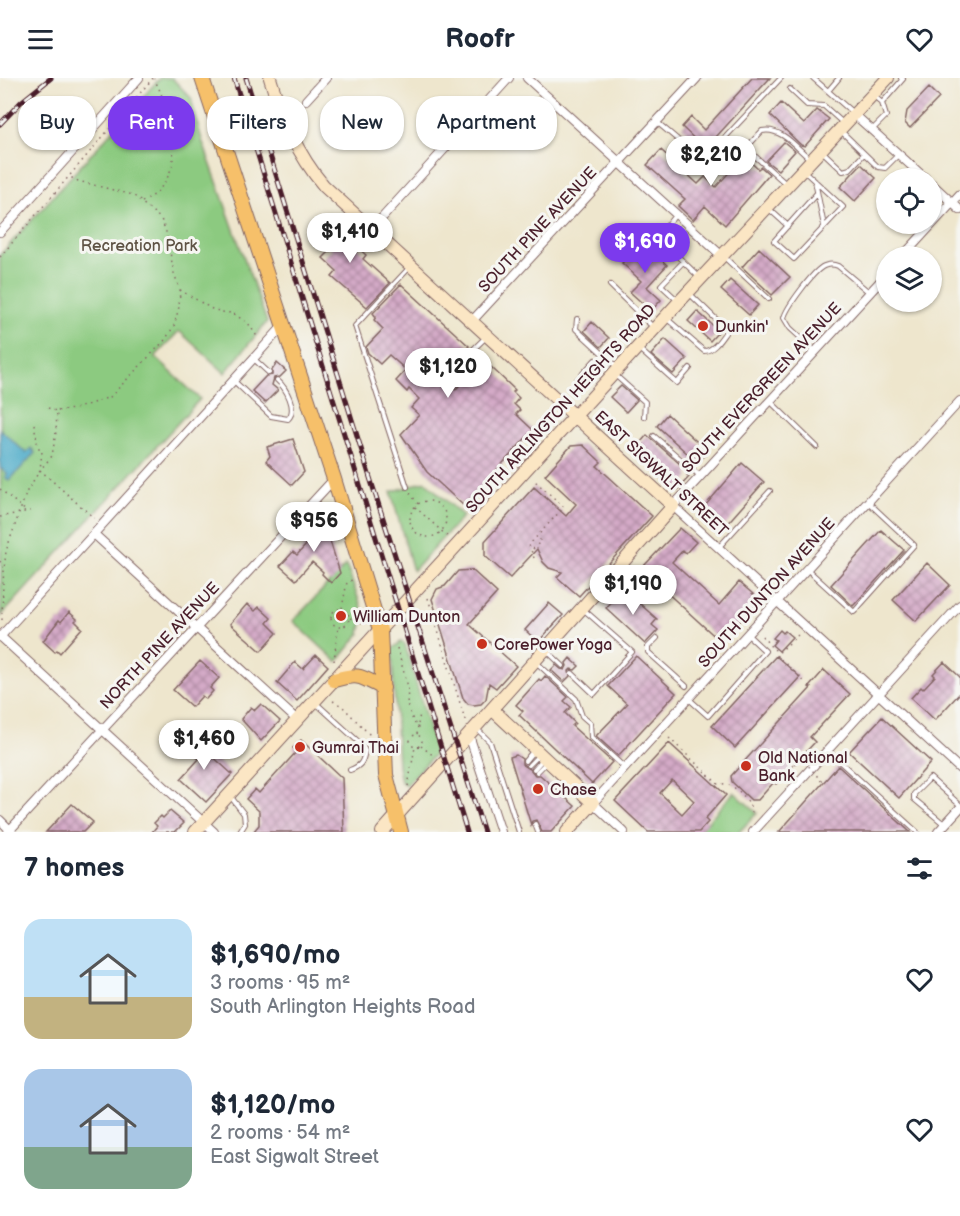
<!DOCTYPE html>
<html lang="en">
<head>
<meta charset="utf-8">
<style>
	:root { --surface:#fff; --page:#f6f6f7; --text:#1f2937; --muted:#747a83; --accent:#7c3aed }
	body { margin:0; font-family:"Balsamiq Sans",sans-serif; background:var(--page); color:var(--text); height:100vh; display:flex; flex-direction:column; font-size:22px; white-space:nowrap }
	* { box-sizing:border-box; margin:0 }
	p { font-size:20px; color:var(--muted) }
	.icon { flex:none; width:33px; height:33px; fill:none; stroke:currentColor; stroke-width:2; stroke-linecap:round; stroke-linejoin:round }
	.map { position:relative; height:754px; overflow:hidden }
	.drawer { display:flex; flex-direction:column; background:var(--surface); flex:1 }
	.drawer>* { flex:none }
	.hud { position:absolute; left:18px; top:18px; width:600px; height:54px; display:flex; gap:12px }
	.tools { position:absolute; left:876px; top:90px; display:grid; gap:12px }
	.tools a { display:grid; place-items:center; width:66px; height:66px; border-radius:50%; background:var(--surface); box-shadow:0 2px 4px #0004; font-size:30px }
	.price { position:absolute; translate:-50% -51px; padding:0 14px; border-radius:21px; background:#fff; color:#222; font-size:20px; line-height:39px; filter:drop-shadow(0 2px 3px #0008) }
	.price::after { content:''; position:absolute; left:50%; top:36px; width:18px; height:14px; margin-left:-9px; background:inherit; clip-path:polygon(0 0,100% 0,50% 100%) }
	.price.selected { background:var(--accent); color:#fff }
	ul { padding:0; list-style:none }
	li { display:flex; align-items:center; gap:18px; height:150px; padding:0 24px }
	li span { display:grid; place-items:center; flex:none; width:168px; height:120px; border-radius:18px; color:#555 }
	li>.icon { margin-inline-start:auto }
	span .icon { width:72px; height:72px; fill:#fffc; stroke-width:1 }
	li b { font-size:26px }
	h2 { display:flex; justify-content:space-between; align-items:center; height:72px; padding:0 24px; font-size:26px }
	.chip { padding:0 21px; border-radius:24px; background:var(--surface); box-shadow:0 2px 4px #0004; font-size:21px; line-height:54px }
	.chip.selected { background:var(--accent); color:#fff }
	header { display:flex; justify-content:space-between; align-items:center; height:78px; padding:0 24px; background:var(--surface); font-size:27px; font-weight:700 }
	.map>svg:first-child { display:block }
	.park { fill:#8cca80; stroke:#6b7456; stroke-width:1.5 }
	.water { fill:#47a9c7; stroke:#486479; stroke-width:1.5 }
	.building { fill:url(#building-cross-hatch); fill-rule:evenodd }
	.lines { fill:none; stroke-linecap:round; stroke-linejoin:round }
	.lane-casing { stroke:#836564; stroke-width:6 }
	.street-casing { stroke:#836564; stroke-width:10 }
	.secondary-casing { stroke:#836564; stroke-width:14 }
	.primary-casing { stroke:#836564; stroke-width:16 }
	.path { stroke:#836564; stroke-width:1.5; stroke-dasharray:1.5 4.5; stroke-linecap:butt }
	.lane { stroke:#fff; stroke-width:4 }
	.street { stroke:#fff; stroke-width:8 }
	.secondary { stroke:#fbe6c4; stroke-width:12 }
	.primary { stroke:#f6c06b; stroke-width:14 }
	.rail-casing { stroke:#4a1f2b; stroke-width:5 }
	.rail { stroke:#f6f6f2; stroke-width:3; stroke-dasharray:9; stroke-linecap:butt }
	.path-bridge { stroke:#836564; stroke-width:1.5; stroke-dasharray:1.5 4.5; stroke-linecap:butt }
	.poi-dot { fill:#c8321e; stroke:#f6f6f2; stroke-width:2 }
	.labels { text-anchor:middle; stroke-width:6; stroke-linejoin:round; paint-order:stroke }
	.street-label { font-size:16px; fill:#4a1f2b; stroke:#f6f6f2 }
	.park-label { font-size:16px; fill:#5e5244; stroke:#f6f6f2 }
	.poi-label { font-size:16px; fill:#4a1f2b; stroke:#f6f6f2; text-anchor:start }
</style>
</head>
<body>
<header><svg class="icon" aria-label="menu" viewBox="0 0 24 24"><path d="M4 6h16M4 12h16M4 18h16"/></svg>Roofr<svg class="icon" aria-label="heart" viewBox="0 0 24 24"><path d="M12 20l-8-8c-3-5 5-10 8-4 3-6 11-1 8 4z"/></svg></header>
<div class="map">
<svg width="960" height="754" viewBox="0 0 960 754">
	<defs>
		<pattern id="building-cross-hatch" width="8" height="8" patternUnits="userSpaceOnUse" patternTransform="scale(1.5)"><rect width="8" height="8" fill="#d4aac7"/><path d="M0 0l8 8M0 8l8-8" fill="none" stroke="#ae8aa2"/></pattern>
	</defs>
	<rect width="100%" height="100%" fill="#f6f6f2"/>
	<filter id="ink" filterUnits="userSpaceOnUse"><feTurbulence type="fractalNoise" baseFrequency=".0167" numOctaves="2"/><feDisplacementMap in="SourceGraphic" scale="12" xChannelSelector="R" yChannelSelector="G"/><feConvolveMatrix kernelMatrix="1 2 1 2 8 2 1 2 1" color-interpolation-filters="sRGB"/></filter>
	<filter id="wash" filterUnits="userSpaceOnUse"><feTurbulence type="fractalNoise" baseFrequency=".008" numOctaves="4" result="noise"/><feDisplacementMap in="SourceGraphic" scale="24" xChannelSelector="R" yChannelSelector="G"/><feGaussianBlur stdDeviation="1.35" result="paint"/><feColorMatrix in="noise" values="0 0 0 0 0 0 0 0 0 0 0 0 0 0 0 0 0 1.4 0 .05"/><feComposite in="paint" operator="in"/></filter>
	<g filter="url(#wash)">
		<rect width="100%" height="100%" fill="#eee6cd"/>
		<path class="park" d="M 160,0 L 172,0 L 191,20 L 202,62 L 267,244 L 225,295 L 179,253 L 155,279 L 200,321 L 1,538 L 0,177 Z
			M 425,403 L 463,438 L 413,493 L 391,414 Z
			M 346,487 L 364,536 L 360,556 L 337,584 L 293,543 Z
			M 401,564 L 405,566 L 436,675 L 406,707 L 401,704 L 398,687 L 392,571 Z
			M 734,714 L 757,735 L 739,754 L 698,754 Z"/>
		<path class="water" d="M 0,351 L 26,375 L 31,370 L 35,375 L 9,403 L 5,399 L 7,396 L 0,390 Z"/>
		<g id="blocks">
			<path class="building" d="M 752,0 L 770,0 L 705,71 L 682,49 L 691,39 L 704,52 Z
				M 929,10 L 939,20 L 910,50 L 905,45 L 907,33 Z
				M 781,25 L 804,46 L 817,32 L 829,41 L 805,68 L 801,67 L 770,37 Z
				M 784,64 L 795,73 L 778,92 L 766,83 Z
				M 661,72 L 698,106 L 705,99 L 716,109 L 744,78 L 758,91 L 761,89 L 769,96 L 725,147 L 705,128 L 693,142 L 678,128 L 685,121 L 647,87 Z
				M 861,86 L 876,100 L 855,123 L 840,109 Z
				M 323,140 L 330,145 L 333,142 L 356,162 L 353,165 L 366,177 L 363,181 L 390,205 L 367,229 L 332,199 L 337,193 L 323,180 L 332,171 L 315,155 L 317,153 L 313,151 Z
				M 642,164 L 667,187 L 647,209 L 661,222 L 651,233 L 630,214 L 641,203 L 622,185 Z
				M 759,170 L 790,199 L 772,217 L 742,189 Z
				M 730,202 L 758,227 L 749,237 L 721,212 Z
				M 401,206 L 469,268 L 441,298 L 456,311 L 478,288 L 480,289 L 483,286 L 489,291 L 491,289 L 515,312 L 513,314 L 519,320 L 514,326 L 520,332 L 516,336 L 533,352 L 464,428 L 427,394 L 401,356 L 419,337 L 411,330 L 419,321 L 409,311 L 407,314 L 396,303 L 406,292 L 389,277 L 380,286 L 368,275 L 366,269 L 383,251 L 374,242 L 376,239 L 373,235 Z
				M 697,233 L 719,253 L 710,263 L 688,243 Z
				M 592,244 L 609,260 L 601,269 L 584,253 Z
				M 665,261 L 687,281 L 673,296 L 651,277 Z
				M 277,285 L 286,293 L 280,299 L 274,300 L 272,307 L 278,312 L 265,325 L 252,313 L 266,298 L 272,297 L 272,292 Z
				M 621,308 L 637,322 L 626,334 L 610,319 Z
				M 667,336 L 708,374 L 695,388 L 686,380 L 689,377 L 657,348 Z
				M 647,357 L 689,394 L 687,397 L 689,399 L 677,412 L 634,372 Z
				M 293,361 L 304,394 L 292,407 L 266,383 L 270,378 L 267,369 Z
				M 583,367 L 601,384 L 597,388 L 652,438 L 579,518 L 557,499 L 562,494 L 549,490 L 543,484 L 537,471 L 510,500 L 485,478 L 485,463 L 534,409 L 566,438 L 576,426 L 545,397 L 571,368 Z
				M 742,385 L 764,404 L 725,448 L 704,429 Z
				M 321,434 L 340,495 L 331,505 L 322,496 L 323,494 L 312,484 L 296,502 L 280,488 L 293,474 L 297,477 L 306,467 L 305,466 L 312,457 L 305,450 Z
				M 680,450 L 696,464 L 686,475 L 683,472 L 672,484 L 719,527 L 739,504 L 760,522 L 721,564 L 641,491 Z
				M 881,452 L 904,472 L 853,528 L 831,507 Z
				M 927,485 L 950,507 L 916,543 L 893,522 Z
				M 472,492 L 497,515 L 469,546 L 516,588 L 496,610 L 489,605 L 486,621 L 481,626 L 474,627 L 468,626 L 463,620 L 432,521 L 437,511 L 445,508 L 458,493 Z
				M 623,511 L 657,541 L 652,547 L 658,552 L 645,566 L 606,530 Z
				M 549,525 L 563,537 L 538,564 L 525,552 Z
				M 247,526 L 255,533 L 259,529 L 271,540 L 267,545 L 277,555 L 261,573 L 230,546 Z
				M 69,534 L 77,541 L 75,543 L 82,550 L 60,575 L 57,572 L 55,574 L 43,563 L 59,542 L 61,544 Z
				M 780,552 L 783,555 L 785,553 L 792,559 L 779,573 L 772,567 L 776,562 L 773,560 Z
				M 316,577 L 328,588 L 297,623 L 277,605 L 295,584 L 303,591 Z
				M 636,578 L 676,615 L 618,678 L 596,658 L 627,626 L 608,608 Z
				M 776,578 L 800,599 L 735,670 L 712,648 Z
				M 570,580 L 579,588 L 575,592 L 571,591 L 569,593 L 570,598 L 564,604 L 551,592 L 556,587 L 561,591 L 565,592 L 567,588 L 566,585 Z
				M 200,583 L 219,600 L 210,610 L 213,613 L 206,621 L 202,618 L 192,629 L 173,612 Z
				M 944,584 L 960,599 L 960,615 L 935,642 L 911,620 L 921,609 L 923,611 L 935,598 L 933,596 Z
				M 824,592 L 850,616 L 810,659 L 815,664 L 776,706 L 774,704 L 758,722 L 751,722 L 732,704 L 731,698 L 811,610 L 809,609 Z
				M 545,598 L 568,619 L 564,623 L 571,629 L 565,635 L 575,645 L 572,648 L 612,684 L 592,706 L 519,637 L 523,633 L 516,627 L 539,601 L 541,603 Z
				M 261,626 L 280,643 L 261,663 L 241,641 L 251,629 L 255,632 Z
				M 882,639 L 931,684 L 899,720 L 849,674 Z
				M 196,653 L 203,659 L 198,665 L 232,696 L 206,724 L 181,701 L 199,681 L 184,667 Z
				M 301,662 L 342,700 L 344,754 L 253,754 L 259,747 L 259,733 L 246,721 L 255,711 L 259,715 L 297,673 L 293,670 Z
				M 669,665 L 726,717 L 705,741 L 708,744 L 699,754 L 648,754 L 615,723 ZM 672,702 L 694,723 L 682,736 L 660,715 Z
				M 516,677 L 522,681 L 522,686 L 530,691 L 535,697 L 540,697 L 575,728 L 551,754 L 542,754 L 536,742 L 532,743 L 531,747 L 510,679 Z
				M 838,688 L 910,754 L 779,754 Z
				M 72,726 L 93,744 L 83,754 L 46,754 Z
				M 170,733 L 184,745 L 175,754 L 152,754 L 157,748 L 154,745 L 161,738 L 163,740 Z"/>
		</g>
	</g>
	<g filter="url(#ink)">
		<use href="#blocks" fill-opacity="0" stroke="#836564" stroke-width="1.5"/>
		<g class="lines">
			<defs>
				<path id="lane" d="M 813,0 L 852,34
					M 790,11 L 807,27 L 824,28 L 843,45
					M 828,13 L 839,0
					M 874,18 L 882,25 L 903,1 L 901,0
					M 658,45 L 703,83 L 781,0
					M 873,51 L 886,38 L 882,25
					M 842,54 L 878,89 L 885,90 L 898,77
					M 822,73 L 843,93 L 850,91 L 864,76
					M 804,93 L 843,129 L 794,181 L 774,163 L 817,115
					M 815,103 L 824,148
					M 785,105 L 746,70 L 762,53 C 781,49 796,69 810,81
					M 768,130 L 788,148
					M 676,136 L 658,159 L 698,198
					M 723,178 L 769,221
					M 610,207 L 652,248
					M 676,221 L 661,207 L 683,184
					M 666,240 L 704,273 C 713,273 720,262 725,255 L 725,250 L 690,216
					M 577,241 L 576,251 L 616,288
					M 638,270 L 677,305 L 690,290
					M 815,273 L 790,250 L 784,240 C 786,230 814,192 824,188 C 829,186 833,186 838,188 L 870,215
					M 254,281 L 269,295
					M 448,296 L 485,260
					M 614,296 L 645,324 L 644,339
					M 577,302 L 595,282
					M 234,303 L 271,338 L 288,341 C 298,331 286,310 277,302
					M 771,324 L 817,369
					M 654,358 L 700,398
					M 407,409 L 355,248 L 409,190
					M 719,469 L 770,413
					M 808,492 L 854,534 L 914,467 L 868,424
					M 657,560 L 648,569 L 648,574 L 686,608
					M 546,572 L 563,588
					M 536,584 L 576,621 L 582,638 L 590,645 L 591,659 L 624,689
					M 572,595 L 594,616 L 632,574 L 583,531
					M 689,621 L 708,638 L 765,573 L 748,557
					M 317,626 L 362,667 L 365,673 C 363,684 361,688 350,692
					M 477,651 L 490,664 L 519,754
					M 828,673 L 917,754
					M 525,683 L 534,672
					M 529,687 L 539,677
					M 534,691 L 543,681
					M 537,694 L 547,684
					M 231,719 L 244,736 L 245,746 L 240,754
					M 535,746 L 538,754
					M 944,746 L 914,721 L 914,716 L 930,700 L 960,727"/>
				<path id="street" d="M 527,0 L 722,178
					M 306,22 L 326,0
					M 855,37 L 925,100
					M 932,106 L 960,132
					M 372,151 L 509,0
					M 0,154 L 139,0
					M 903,178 L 960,116
					M 886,197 L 673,428 L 960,691
					M 472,243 L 697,0
					M 94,456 L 297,642
					M 0,558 L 214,754
					M 0,559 L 282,249
					M 469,657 L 501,754
					M 0,742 L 12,754
					M 8,754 L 334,401
					M 624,754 L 593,725 L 960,323
					M 753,754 L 960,527
					M 938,754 L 960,730"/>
				<path id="secondary" d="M 270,0 C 282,40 297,76 324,108 L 673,428 L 382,754
					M 493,632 L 593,725 L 567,754
					M 195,754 L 679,224 L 888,0"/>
				<path id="primary" d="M 202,0 L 334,401 L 380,552 L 386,697 L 401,754
					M 334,602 C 360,595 360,598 383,610"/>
			</defs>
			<use href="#lane" class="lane-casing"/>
			<use href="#street" class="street-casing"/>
			<use href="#secondary" class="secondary-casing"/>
			<use href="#primary" class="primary-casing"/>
			<path class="path" d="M 142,124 C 162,116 176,91 173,70 C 173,64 170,57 169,51 C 166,33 164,18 154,1
				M 0,179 L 153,0
				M 180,212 L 212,231 L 222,234 L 232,235 L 248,245 L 258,260
				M 48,330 L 56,333
				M 34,346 L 38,369 L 42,373 L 40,392 L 94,440
				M 0,411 L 27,434
				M 410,415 L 418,426
				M410 441a18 18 0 1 1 36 0a18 18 0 1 1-36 0Z
				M 415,429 L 447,458
				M 0,439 L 34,432
				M 533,471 L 541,463 L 538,460
				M 534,480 L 529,467 L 564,429 L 535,403
				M 0,483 L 4,492
				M 428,520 L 466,645
				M 342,530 L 347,504 L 352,502
				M331 540a9 9 0 1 1 18 0a9 9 0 1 1-18 0Z
				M 350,540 L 362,545
				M 2,542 L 3,504 L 6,473 L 27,413 L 40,392 L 52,378 L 56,354 L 57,333 L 75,331 L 110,319 L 165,262 L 174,248 L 179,229 L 180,212 L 174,195 L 166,154 L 161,141 L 133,117 L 78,103 L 70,99
				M 798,557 L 776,577 L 805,604
				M 762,558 L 773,571 L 778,573
				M 397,570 L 408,609 L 407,627 L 414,645 L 418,647 L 417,657
				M 334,583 L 338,549
				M 333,623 L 342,628 L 372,659
				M 418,646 L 420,636
				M410 663a6 6 0 1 1 12 0a6 6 0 1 1-12 0Z
				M 669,660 L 718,706 C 733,703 752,722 752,737
				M 421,668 L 434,678
				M 408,708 L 415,669"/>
			<use href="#lane" class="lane"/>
			<use href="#street" class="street"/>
			<use href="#secondary" class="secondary"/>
			<use href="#primary" class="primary"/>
			<defs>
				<path id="rail" d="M 234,0 L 467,754
					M 246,0 L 372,406 L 484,754
					M 0,46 L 21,24 L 51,0"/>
			</defs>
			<use href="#rail" class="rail-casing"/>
			<use href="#rail" class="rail"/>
			<path class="path-bridge" d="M 801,679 L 823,705"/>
		</g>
	</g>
	<g class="poi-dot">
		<circle cx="703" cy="248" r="6"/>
		<circle cx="341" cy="538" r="6"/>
		<circle cx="482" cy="566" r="6"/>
		<circle cx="300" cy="669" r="6"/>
		<circle cx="746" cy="688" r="6"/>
		<circle cx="538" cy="711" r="6"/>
	</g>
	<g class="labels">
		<g class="street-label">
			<text transform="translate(537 151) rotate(-47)" y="6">SOUTH PINE AVENUE</text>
			<text transform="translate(761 309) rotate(-47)" y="6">SOUTH EVERGREEN AVENUE</text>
			<text transform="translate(560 330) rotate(-48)" y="6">SOUTH ARLINGTON HEIGHTS ROAD</text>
			<text transform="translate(662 395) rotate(43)" y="6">EAST SIGWALT STREET</text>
			<text transform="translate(766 514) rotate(-48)" y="6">SOUTH DUNTON AVENUE</text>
			<text transform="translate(159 567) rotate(-47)" y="6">NORTH PINE AVENUE</text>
		</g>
		<g class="park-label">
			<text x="139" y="173">Recreation Park</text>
		</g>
		<g class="poi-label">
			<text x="715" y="254">Dunkin'</text>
			<text x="353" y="544">William Dunton</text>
			<text x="494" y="572">CorePower Yoga</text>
			<text x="312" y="675">Gumrai Thai</text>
			<text x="758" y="685">Old National<tspan x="758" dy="18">Bank</tspan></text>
			<text x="550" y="717">Chase</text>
		</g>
	</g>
</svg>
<div class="tools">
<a><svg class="icon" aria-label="locate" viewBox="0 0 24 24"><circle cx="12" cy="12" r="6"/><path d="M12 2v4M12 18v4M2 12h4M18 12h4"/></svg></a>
<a><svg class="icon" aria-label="layers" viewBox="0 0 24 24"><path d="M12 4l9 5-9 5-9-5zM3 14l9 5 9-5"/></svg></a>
</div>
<b class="price" style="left:711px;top:109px">$2,210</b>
<b class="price" style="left:350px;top:186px">$1,410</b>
<b class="price selected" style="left:645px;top:196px">$1,690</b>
<b class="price" style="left:448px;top:321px">$1,120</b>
<b class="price" style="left:314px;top:475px">$956</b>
<b class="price" style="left:633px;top:538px">$1,190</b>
<b class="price" style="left:204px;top:693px">$1,460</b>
<div class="hud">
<a class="chip">Buy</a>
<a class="chip selected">Rent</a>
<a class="chip">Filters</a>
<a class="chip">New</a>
<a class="chip">Apartment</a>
</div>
</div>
<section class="drawer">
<h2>7 homes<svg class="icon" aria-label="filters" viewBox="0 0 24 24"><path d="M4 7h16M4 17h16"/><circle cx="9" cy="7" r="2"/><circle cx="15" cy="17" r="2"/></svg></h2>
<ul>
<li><span style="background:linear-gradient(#bfe0f5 65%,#c2b280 0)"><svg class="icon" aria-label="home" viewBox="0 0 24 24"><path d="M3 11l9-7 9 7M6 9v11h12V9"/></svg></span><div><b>$1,690/mo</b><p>3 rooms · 95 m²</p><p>South Arlington Heights Road</p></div><svg class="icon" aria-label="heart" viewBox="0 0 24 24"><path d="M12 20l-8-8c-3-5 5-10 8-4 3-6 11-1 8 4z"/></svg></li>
<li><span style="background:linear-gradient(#a9c7e8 65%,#7fa58c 0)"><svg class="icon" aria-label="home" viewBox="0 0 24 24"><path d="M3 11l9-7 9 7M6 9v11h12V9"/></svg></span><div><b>$1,120/mo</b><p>2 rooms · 54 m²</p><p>East Sigwalt Street</p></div><svg class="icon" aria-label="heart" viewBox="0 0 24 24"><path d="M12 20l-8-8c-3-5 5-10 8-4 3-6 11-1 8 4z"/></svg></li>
</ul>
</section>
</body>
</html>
